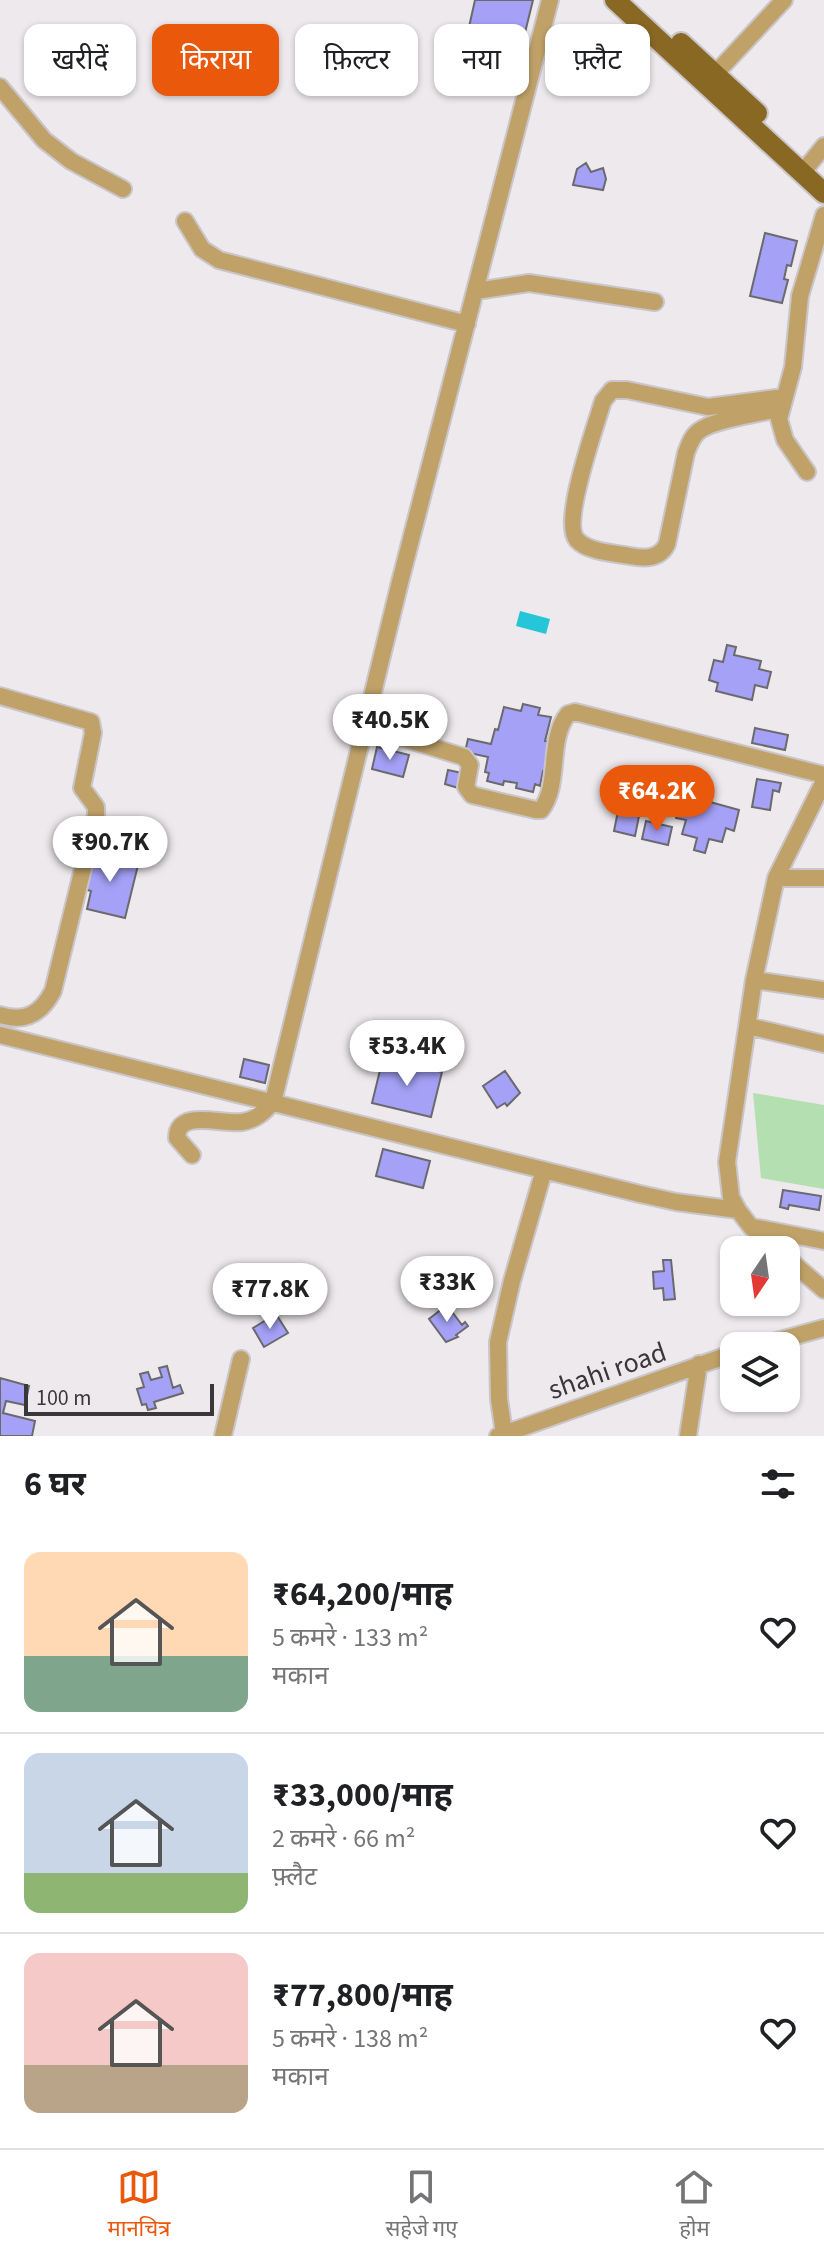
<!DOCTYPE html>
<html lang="hi">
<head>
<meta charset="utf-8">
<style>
	:root { --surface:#fff; --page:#f6f6f6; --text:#202124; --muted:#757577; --line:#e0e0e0; --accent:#ea580c }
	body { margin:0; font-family:"Source Sans 3","Noto Sans Devanagari",sans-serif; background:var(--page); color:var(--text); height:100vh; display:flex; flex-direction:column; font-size:30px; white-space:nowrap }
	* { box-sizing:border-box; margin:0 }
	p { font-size:26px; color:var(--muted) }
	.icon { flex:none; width:44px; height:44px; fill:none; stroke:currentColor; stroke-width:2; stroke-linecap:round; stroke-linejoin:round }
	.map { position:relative; height:1436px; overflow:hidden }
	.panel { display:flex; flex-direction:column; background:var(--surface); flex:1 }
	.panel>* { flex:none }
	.hud { position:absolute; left:24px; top:24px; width:776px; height:72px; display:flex; gap:16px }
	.needle { width:52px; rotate:193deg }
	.tools { position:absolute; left:720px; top:1236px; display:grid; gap:16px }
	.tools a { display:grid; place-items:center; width:80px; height:80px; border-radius:16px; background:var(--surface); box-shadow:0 2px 6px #0004; font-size:40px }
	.scale { position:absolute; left:24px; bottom:20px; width:190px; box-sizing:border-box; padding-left:8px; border:4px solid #393739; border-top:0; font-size:22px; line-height:28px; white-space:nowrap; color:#393739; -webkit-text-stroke:6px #ede9ec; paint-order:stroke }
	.price { position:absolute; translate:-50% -68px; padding:0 18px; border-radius:28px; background:#fff; color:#222; font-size:26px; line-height:52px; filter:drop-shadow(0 2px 4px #0008) }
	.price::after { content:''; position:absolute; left:50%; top:48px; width:24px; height:18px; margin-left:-12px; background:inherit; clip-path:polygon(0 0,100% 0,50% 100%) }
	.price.current { background:var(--accent); color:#fff }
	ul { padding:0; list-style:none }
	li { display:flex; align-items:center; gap:24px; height:200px; padding:0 24px }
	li+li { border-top:2px solid var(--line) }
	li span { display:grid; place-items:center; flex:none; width:224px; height:160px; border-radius:16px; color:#555 }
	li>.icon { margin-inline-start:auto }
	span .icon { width:96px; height:96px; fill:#fffc; stroke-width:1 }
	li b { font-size:34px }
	h2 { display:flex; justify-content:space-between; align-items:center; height:96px; padding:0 24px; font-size:34px }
	.chip { padding:0 28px; border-radius:16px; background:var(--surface); box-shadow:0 2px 6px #0004; font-size:28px; line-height:72px }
	.chip.current { background:var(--accent); color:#fff }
	.menu { display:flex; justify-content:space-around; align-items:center; height:112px; border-top:2px solid var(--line); background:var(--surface); font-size:22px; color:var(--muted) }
	.menu a { display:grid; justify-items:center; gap:4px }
	.menu .current { color:var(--accent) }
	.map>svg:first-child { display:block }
	.green { fill:#b3dfb1 }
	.water { fill:#24c6d7 }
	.building { fill:#a4a1f7; stroke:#6a6a6e; stroke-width:2 }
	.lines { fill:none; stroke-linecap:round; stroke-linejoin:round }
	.minor-casing { stroke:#c9c5c8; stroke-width:20 }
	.major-casing { stroke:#c9c5c8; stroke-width:24 }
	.minor { stroke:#c0a269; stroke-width:16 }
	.major { stroke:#896824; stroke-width:20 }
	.labels { text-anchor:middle; stroke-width:6; stroke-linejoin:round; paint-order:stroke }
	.street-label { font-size:28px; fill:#393739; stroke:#ede9ec }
</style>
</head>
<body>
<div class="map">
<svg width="824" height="1436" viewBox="0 0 824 1436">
	<rect width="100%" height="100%" fill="#ede9ec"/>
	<path class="green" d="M 753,1093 L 824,1105 L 824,1189 L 761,1178 Z"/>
	<path class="water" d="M 520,611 L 550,619 L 546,634 L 516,626 Z"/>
	<path class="building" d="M 475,0 L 533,0 L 521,49 L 467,36 Z
		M 586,163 L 591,172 L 603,168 L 606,179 L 603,190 L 573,185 L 577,169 Z
		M 765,233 L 797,241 L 791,266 L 787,265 L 784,279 L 788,280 L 782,303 L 750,296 Z
		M 727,645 L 736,647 L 734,655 L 761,661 L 759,669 L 771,672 L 767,688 L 755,685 L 752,700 L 716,691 L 718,683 L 709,680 L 714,660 L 723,662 Z
		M 523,704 L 540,708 L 538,715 L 551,717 L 545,741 L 550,742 L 546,757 L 552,757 L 548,773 L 543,771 L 540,786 L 535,784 L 533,792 L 516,788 L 517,783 L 504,781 L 503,785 L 487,781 L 489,773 L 485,772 L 488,757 L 465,752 L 468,739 L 491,744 L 495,729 L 498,730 L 504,707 L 521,711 Z
		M 755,728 L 788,735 L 785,750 L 752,743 Z
		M 377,747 L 409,755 L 403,777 L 372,769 Z
		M 448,770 L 462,773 L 458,788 L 445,784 Z
		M 757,779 L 781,783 L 779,792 L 773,790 L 770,810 L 752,807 Z
		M 692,797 L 739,810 L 734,831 L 726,828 L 722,842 L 709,839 L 705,853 L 694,850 L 697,838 L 682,834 L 686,820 L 676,818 L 679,804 L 689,807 Z
		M 618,811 L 639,816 L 635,836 L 614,831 Z
		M 646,821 L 672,827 L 668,845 L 642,839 Z
		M 101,852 L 139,861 L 125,918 L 87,909 L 91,891 L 80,888 L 87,863 L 97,865 Z
		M 383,1058 L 442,1072 L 431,1117 L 372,1103 Z
		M 244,1059 L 269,1065 L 265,1083 L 240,1077 Z
		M 505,1071 L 520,1093 L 507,1106 L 505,1103 L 497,1108 L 483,1086 Z
		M 383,1149 L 430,1161 L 423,1188 L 376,1176 Z
		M 783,1190 L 821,1196 L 819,1210 L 789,1205 L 788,1209 L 780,1207 Z
		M 663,1260 L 671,1260 L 675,1299 L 664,1300 L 663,1288 L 654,1289 L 653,1272 L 664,1271 Z
		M 447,1305 L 462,1325 L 465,1322 L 468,1326 L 456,1335 L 458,1337 L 446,1342 L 429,1319 Z
		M 276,1314 L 288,1333 L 264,1347 L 253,1328 Z
		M 167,1366 L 173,1388 L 180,1385 L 183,1393 L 154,1402 L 156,1408 L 148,1410 L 146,1404 L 142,1405 L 137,1389 L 144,1387 L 140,1374 L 148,1372 L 151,1380 L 162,1377 L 159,1368 Z
		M 0,1378 L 29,1386 L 25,1405 L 6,1401 L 3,1413 L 35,1421 L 32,1436 L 0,1436 Z"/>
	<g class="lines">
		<defs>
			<path id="minor" d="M 716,73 L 784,0
				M 0,87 L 44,140 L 71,161 L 123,189
				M 802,173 L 824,146
				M 185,221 L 202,249 L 219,260 L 467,324
				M 476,291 L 529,283 L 655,302
				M 780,408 C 760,414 714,419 699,431 C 692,436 689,445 686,453 L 667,544 C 660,559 645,559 630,556 C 614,553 588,552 577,540 C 561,522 596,425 603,401 L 612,390 L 627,390 L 708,407 L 784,397
				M 807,472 L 785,440 L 779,419 L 793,367 L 800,296 L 824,215
				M 0,696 L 91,722 L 93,733 L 82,788 L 96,807 L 96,815 L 53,991 C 41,1014 25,1023 0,1015
				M 364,726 L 464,757 L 470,765 L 466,787 L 472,795 L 536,810 L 541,810 C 561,784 547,740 568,714 L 575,712 L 824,775
				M 776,878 L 824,878
				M 754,980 L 824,990
				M 748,1026 L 824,1044
				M 0,1035 L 640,1194 L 676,1202 L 738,1210
				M 192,1155 L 177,1138 C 177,1108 223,1125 242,1122 C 256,1120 264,1112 273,1102 L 400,582 L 550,0
				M 753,1227 L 824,1241
				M 778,1250 L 751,1227 L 738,1210 L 731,1197 L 727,1162 L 754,980 L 776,878 L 824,781
				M 786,1257 L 824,1290
				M 759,1346 L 824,1328
				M 504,1433 L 499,1399 L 498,1342 L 512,1281 L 544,1170
				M 223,1436 L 241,1359
				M 498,1436 L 734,1353
				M 688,1436 L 699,1364"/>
			<path id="major" d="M 615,0 L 824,193
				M 681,43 L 757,113"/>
		</defs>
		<use href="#minor" class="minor-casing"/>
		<use href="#major" class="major-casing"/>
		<use href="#minor" class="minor"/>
		<use href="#major" class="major"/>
	</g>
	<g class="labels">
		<g class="street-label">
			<text transform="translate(607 1370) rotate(-19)" y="10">shahi road</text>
		</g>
	</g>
</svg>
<div class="tools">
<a><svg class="needle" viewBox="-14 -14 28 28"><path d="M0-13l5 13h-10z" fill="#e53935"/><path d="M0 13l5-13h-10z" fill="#757577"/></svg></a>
<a><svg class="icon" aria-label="layers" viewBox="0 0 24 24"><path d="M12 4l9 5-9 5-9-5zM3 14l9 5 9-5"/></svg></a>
</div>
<div class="scale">100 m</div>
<b class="price" style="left:390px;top:762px">₹40.5K</b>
<b class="price current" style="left:657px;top:833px">₹64.2K</b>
<b class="price" style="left:110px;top:884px">₹90.7K</b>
<b class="price" style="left:407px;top:1088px">₹53.4K</b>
<b class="price" style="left:447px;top:1324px">₹33K</b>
<b class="price" style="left:270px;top:1331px">₹77.8K</b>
<div class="hud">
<a class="chip">खरीदें</a>
<a class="chip current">किराया</a>
<a class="chip">फ़िल्टर</a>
<a class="chip">नया</a>
<a class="chip">फ़्लैट</a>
</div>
</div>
<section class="panel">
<h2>6 घर<svg class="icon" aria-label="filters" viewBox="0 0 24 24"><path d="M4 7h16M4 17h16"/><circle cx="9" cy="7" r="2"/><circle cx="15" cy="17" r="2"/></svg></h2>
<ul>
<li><span style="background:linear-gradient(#ffd9b3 65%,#7fa58c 0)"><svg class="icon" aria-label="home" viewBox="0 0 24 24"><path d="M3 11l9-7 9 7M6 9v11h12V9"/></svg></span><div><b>₹64,200/माह</b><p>5 कमरे · 133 m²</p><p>मकान</p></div><svg class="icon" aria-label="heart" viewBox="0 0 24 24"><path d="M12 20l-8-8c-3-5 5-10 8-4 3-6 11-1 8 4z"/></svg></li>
<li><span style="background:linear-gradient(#c9d6e8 75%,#8fb573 0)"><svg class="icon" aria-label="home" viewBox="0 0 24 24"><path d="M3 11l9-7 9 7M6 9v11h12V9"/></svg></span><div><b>₹33,000/माह</b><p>2 कमरे · 66 m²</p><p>फ़्लैट</p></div><svg class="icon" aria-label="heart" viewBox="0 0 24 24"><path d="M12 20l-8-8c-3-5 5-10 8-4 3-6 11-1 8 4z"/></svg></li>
<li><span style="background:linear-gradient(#f6c9c9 70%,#b9a48a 0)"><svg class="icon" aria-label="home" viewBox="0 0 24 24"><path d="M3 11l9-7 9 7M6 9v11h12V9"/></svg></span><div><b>₹77,800/माह</b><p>5 कमरे · 138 m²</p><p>मकान</p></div><svg class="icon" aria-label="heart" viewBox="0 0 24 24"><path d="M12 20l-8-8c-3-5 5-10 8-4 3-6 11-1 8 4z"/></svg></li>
</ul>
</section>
<nav class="menu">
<a class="current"><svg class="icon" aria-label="map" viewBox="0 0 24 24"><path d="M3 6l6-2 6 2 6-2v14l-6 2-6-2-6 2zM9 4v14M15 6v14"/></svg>मानचित्र</a>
<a><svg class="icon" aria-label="saved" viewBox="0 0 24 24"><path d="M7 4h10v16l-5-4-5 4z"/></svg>सहेजे गए</a>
<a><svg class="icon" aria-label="home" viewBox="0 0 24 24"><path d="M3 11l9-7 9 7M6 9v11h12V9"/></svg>होम</a>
</nav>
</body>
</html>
